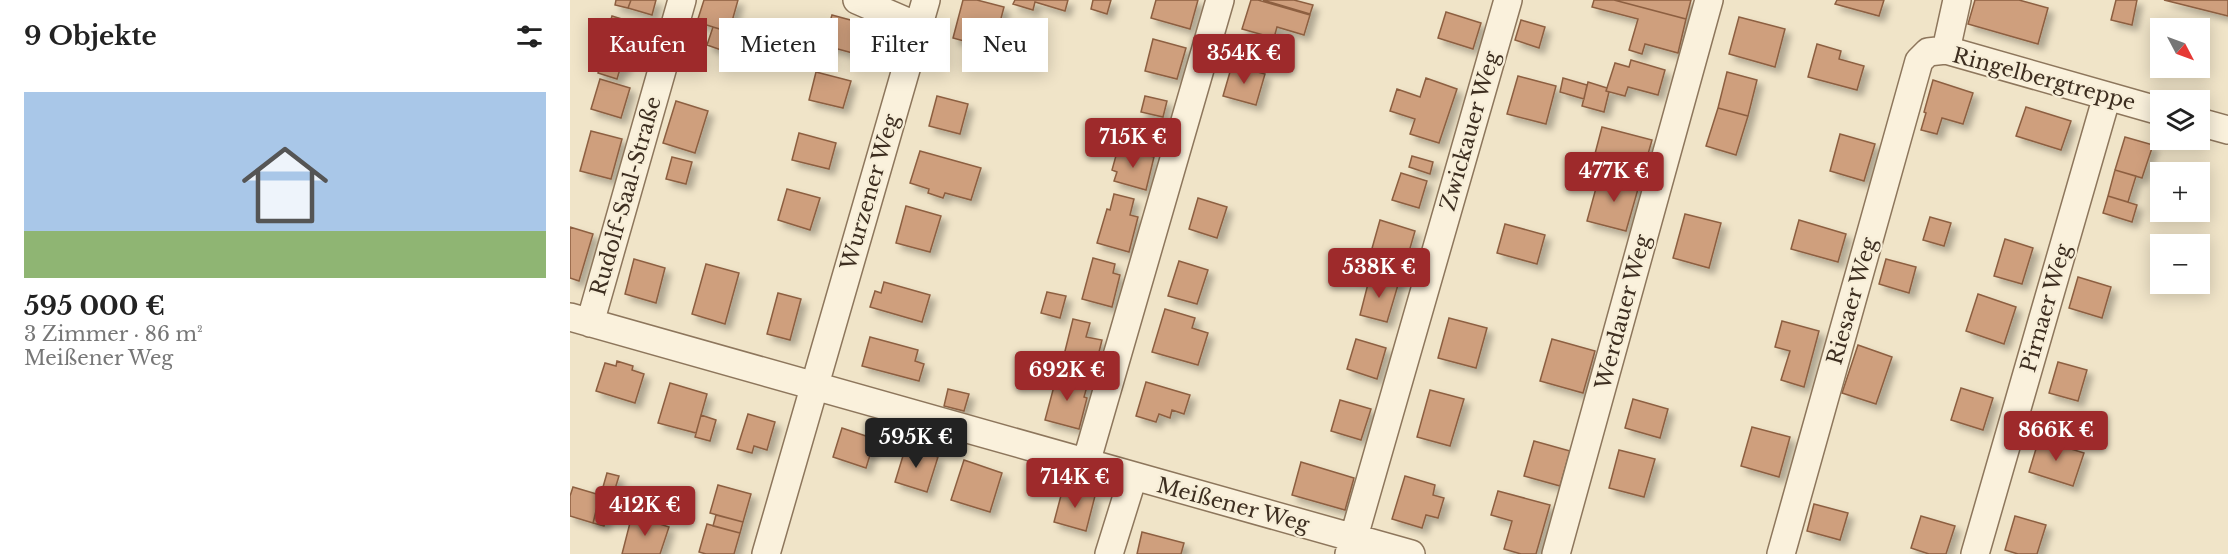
<!DOCTYPE html>
<html lang="de">
<head>
<meta charset="utf-8">
<style>
	:root { --surface:#fff; --page:#f2f2f2; --text:#222; --muted:#767676; --line:#e0e0e0; --accent:#9e2a2b }
	body { margin:0; font-family:"Libre Baskerville",serif; background:var(--page); color:var(--text); height:100vh; display:flex; flex-direction:column; font-size:22px; white-space:nowrap }
	* { box-sizing:border-box; margin:0 }
	p { font-size:20px; color:var(--muted) }
	.icon { flex:none; width:33px; height:33px; fill:none; stroke:currentColor; stroke-width:2; stroke-linecap:round; stroke-linejoin:round }
	.map { position:relative; flex:1; overflow:hidden }
	.side { display:flex; flex-direction:column; background:var(--surface); width:570px }
	.side>* { flex:none }
	.banner { position:absolute; left:18px; top:18px; width:570px; height:54px; display:flex; gap:12px }
	.needle { width:39px; rotate:131deg }
	.controls { position:absolute; left:1580px; top:18px; display:grid; gap:12px }
	.controls a { display:grid; place-items:center; width:60px; height:60px; border-radius:0px; background:var(--surface); box-shadow:0 3px 15px #0003; font-size:30px }
	.price { position:absolute; translate:-50% -51px; padding:0 14px; border-radius:6px; background:var(--accent); color:#fff; font-size:20px; line-height:39px; filter:drop-shadow(0 2px 3px #0008) }
	.price::after { content:''; position:absolute; left:50%; top:36px; width:18px; height:14px; margin-left:-9px; background:inherit; clip-path:polygon(0 0,100% 0,50% 100%) }
	.price.current { background:#222; color:#fff }
	ul { padding:0; list-style:none }
	li { display:grid; align-content:center; gap:12px; height:318px; padding:0 24px }
	li+li { border-top:2px solid var(--line) }
	li span { display:grid; place-items:center; height:186px; border-radius:0px; color:#555 }
	li>.icon { margin-inline-start:auto }
	span .icon { width:108px; height:108px; fill:#fffc; stroke-width:1 }
	li b { font-size:26px }
	h2 { display:flex; justify-content:space-between; align-items:center; height:72px; padding:0 24px; font-size:26px }
	.tag { padding:0 21px; border-radius:0px; background:var(--surface); box-shadow:0 3px 15px #0003; font-size:21px; line-height:54px }
	.tag.current { background:var(--accent); color:#fff }
	main { display:flex; flex:1; min-height:0 }
	.map>svg:first-child { display:block }
	.building { fill:#cf9f7d; stroke:#8d5f41; stroke-width:1.5; filter:url(#shadow) }
	.lines { fill:none; stroke-linecap:round; stroke-linejoin:round }
	.minor-casing { stroke:#8d765c; stroke-width:30 }
	.minor { stroke:#faf1dc; stroke-width:27 }
	.labels { text-anchor:middle; stroke-width:4.5; stroke-linejoin:round; paint-order:stroke }
	.street-label { font-size:21px; fill:#3d2e20; stroke:#f7eed8 }
</style>
</head>
<body>
<main>
<section class="side">
<h2>9 Objekte<svg class="icon" aria-label="filters" viewBox="0 0 24 24"><path d="M4 7h16M4 17h16"/><circle cx="9" cy="7" r="2"/><circle cx="15" cy="17" r="2"/></svg></h2>
<ul>
<li><span style="background:linear-gradient(#a9c7e8 75%,#8fb573 0)"><svg class="icon" aria-label="home" viewBox="0 0 24 24"><path d="M3 11l9-7 9 7M6 9v11h12V9"/></svg></span><div><b>595 000 €</b><p>3 Zimmer · 86 m²</p><p>Meißener Weg</p></div></li>
</ul>
</section>
<div class="map">
<svg width="1658" height="554" viewBox="0 0 1658 554">
	<defs>
		<filter id="shadow"><feDropShadow dx="5.5" dy="5.5" stdDeviation="3" flood-color="#0004"/></filter>
	</defs>
	<rect width="100%" height="100%" fill="#f0e4c8"/>
	<path class="building" d="M 46,0 L 61,0 L 58,8 L 45,5 Z
		M 61,0 L 86,0 L 82,15 L 58,8 Z
		M 134,0 L 168,0 L 159,32 L 127,22 Z
		M 393,0 L 407,0 L 434,7 L 423,49 L 383,38 Z
		M 445,0 L 498,0 L 495,11 L 465,2 L 463,10 L 443,4 Z
		M 523,0 L 541,0 L 537,14 L 521,9 Z
		M 586,0 L 628,0 L 620,29 L 581,18 Z
		M 681,0 L 688,0 L 740,15 L 734,35 L 707,27 L 704,38 L 672,29 Z
		M 693,0 L 724,0 L 743,5 L 740,14 Z
		M 1024,0 L 1044,0 L 1116,19 L 1108,53 L 1075,44 L 1072,54 L 1059,50 L 1068,19 L 1022,7 Z
		M 1044,0 L 1121,0 L 1116,19 Z
		M 1267,0 L 1314,0 L 1309,16 L 1265,4 Z
		M 1405,0 L 1449,0 L 1478,8 L 1468,44 L 1398,24 Z
		M 1546,0 L 1567,0 L 1562,25 L 1541,20 Z
		M 1594,0 L 1658,0 L 1658,16 Z
		M 876,12 L 911,23 L 903,49 L 868,38 Z
		M 262,15 L 299,25 L 290,55 L 253,45 Z
		M 42,16 L 78,27 L 68,61 L 32,50 Z
		M 1169,17 L 1215,29 L 1205,67 L 1159,54 Z
		M 951,20 L 975,27 L 969,48 L 945,40 Z
		M 143,27 L 163,33 L 157,52 L 137,45 Z
		M 583,39 L 616,48 L 607,79 L 575,71 Z
		M 1247,44 L 1271,51 L 1269,59 L 1294,66 L 1287,90 L 1238,77 Z
		M 32,50 L 57,58 L 54,70 L 28,63 Z
		M 1061,60 L 1095,70 L 1088,95 L 1058,87 L 1055,96 L 1036,91 L 1045,63 L 1059,67 Z
		M 31,63 L 50,69 L 47,79 L 28,73 Z
		M 662,65 L 695,74 L 686,105 L 653,96 Z
		M 246,72 L 281,81 L 273,108 L 239,100 Z
		M 1157,72 L 1187,80 L 1178,116 L 1148,108 Z
		M 948,76 L 986,86 L 976,124 L 937,114 Z
		M 856,78 L 887,89 L 869,143 L 840,134 L 845,119 L 820,111 L 827,89 L 850,97 Z
		M 993,78 L 1017,85 L 1014,99 L 990,92 Z
		M 30,79 L 60,88 L 51,118 L 21,109 Z
		M 1363,80 L 1403,93 L 1393,124 L 1372,118 L 1367,134 L 1351,130 L 1356,113 L 1354,112 Z
		M 1018,82 L 1037,88 L 1036,91 L 1039,92 L 1034,112 L 1012,106 Z
		M 367,96 L 398,104 L 390,134 L 359,126 Z
		M 575,96 L 597,101 L 593,117 L 571,112 Z
		M 106,101 L 138,111 L 125,153 L 93,143 Z
		M 1456,107 L 1501,121 L 1491,150 L 1446,136 Z
		M 1148,108 L 1178,116 L 1166,155 L 1136,146 Z
		M 1032,127 L 1082,140 L 1070,182 L 1021,169 Z
		M 21,131 L 52,139 L 41,179 L 10,171 Z
		M 229,133 L 266,143 L 259,169 L 222,160 Z
		M 1270,134 L 1305,144 L 1294,181 L 1260,171 Z
		M 1555,137 L 1583,145 L 1572,178 L 1545,170 Z
		M 553,149 L 584,157 L 576,190 L 544,181 L 547,172 L 542,170 L 547,152 L 552,154 Z
		M 350,151 L 411,168 L 401,200 L 375,193 L 373,198 L 358,193 L 359,189 L 340,183 Z
		M 842,156 L 863,162 L 860,174 L 839,167 Z
		M 102,157 L 122,162 L 116,184 L 96,179 Z
		M 1545,170 L 1566,176 L 1558,202 L 1538,196 Z
		M 831,173 L 857,181 L 849,208 L 822,200 Z
		M 1036,174 L 1070,182 L 1056,231 L 1017,221 L 1026,188 L 1032,189 Z
		M 217,189 L 250,198 L 240,230 L 208,220 Z
		M 544,194 L 564,199 L 560,215 L 568,217 L 559,252 L 527,243 L 537,209 L 540,210 Z
		M 1538,196 L 1567,205 L 1562,222 L 1533,213 Z
		M 628,198 L 657,207 L 647,238 L 619,229 Z
		M 336,206 L 371,216 L 360,252 L 326,243 Z
		M 1115,214 L 1151,223 L 1139,268 L 1103,258 Z
		M 1360,217 L 1381,223 L 1374,246 L 1353,240 Z
		M 810,220 L 845,231 L 836,262 L 801,252 Z
		M 1229,220 L 1276,234 L 1268,262 L 1221,249 Z
		M 935,224 L 975,235 L 967,264 L 927,253 Z
		M 0,227 L 23,234 L 9,281 L 0,278 Z
		M 1435,239 L 1463,248 L 1452,284 L 1424,276 Z
		M 523,258 L 545,264 L 543,273 L 550,275 L 542,307 L 512,299 Z
		M 64,259 L 95,268 L 86,303 L 55,294 Z
		M 1316,259 L 1346,267 L 1339,293 L 1309,284 Z
		M 609,261 L 638,270 L 627,304 L 598,296 Z
		M 791,261 L 831,273 L 828,285 L 800,276 L 799,282 L 786,278 Z
		M 136,264 L 169,273 L 155,324 L 122,314 Z
		M 800,276 L 828,285 L 817,322 L 790,315 Z
		M 1508,277 L 1541,287 L 1532,318 L 1499,308 Z
		M 314,282 L 360,295 L 352,322 L 300,307 L 305,291 L 311,293 Z
		M 477,292 L 496,296 L 490,318 L 471,313 Z
		M 208,293 L 231,299 L 220,340 L 197,334 Z
		M 1408,294 L 1446,307 L 1434,344 L 1396,331 Z
		M 595,309 L 625,318 L 622,328 L 638,333 L 628,365 L 582,352 Z
		M 879,318 L 917,328 L 906,368 L 868,358 Z
		M 503,319 L 520,323 L 516,337 L 532,340 L 525,368 L 493,359 Z
		M 1212,321 L 1249,331 L 1234,387 L 1211,380 L 1220,351 L 1205,347 Z
		M 300,337 L 348,350 L 345,361 L 354,364 L 349,381 L 292,366 Z
		M 786,339 L 816,348 L 807,379 L 777,369 Z
		M 982,339 L 1025,351 L 1013,393 L 970,381 Z
		M 1288,345 L 1322,357 L 1306,404 L 1272,393 Z
		M 47,361 L 63,366 L 62,370 L 74,374 L 65,403 L 26,391 L 35,363 L 46,366 Z
		M 1488,362 L 1517,370 L 1508,401 L 1479,393 Z
		M 487,375 L 518,383 L 514,397 L 517,398 L 509,429 L 475,420 Z
		M 576,382 L 620,395 L 614,414 L 602,410 L 600,418 L 589,414 L 586,422 L 566,416 Z
		M 100,383 L 137,394 L 126,433 L 88,423 Z
		M 1391,388 L 1423,398 L 1413,430 L 1381,420 Z
		M 378,389 L 399,394 L 394,411 L 374,406 Z
		M 860,390 L 894,399 L 880,446 L 847,437 Z
		M 1063,399 L 1098,409 L 1090,438 L 1055,428 Z
		M 770,400 L 801,409 L 791,440 L 761,431 Z
		M 178,414 L 205,422 L 197,450 L 184,446 L 182,453 L 167,449 Z
		M 131,415 L 146,420 L 140,441 L 125,437 Z
		M 1182,427 L 1220,437 L 1209,477 L 1171,466 Z
		M 272,428 L 305,439 L 296,468 L 263,457 Z
		M 1469,439 L 1514,453 L 1503,486 L 1459,472 Z
		M 964,441 L 1000,451 L 990,486 L 954,476 Z
		M 336,446 L 368,457 L 357,492 L 325,482 Z
		M 1049,450 L 1085,459 L 1074,497 L 1039,488 Z
		M 394,460 L 432,473 L 420,512 L 381,500 Z
		M 731,462 L 784,478 L 775,510 L 722,495 Z
		M 37,473 L 49,476 L 40,505 L 29,501 Z
		M 835,476 L 865,485 L 863,495 L 874,498 L 868,518 L 856,515 L 852,528 L 822,519 Z
		M 148,485 L 181,494 L 173,522 L 140,513 Z
		M 3,487 L 30,495 L 23,523 L 0,516 L 0,496 Z
		M 493,488 L 525,496 L 516,531 L 484,522 Z
		M 928,491 L 980,505 L 966,554 L 951,554 L 934,549 L 942,521 L 921,515 Z
		M 29,501 L 40,505 L 34,526 L 23,523 Z
		M 1244,504 L 1278,513 L 1270,540 L 1237,531 Z
		M 62,515 L 99,527 L 90,554 L 52,554 Z
		M 146,515 L 173,522 L 170,533 L 143,526 Z
		M 1351,516 L 1385,526 L 1376,554 L 1359,554 L 1341,548 Z
		M 1445,516 L 1476,525 L 1467,554 L 1448,554 L 1435,550 Z
		M 137,524 L 170,533 L 164,554 L 136,554 L 129,552 Z
		M 572,532 L 614,543 L 611,554 L 567,554 Z"/>
	<g class="lines">
		<defs>
			<path id="minor" d="M 287,0 L 349,27
				M 1376,50 L 1387,0
				M 1629,122 L 1658,130
				M 0,317 L 841,554
				M 20,323 L 112,0
				M 516,463 L 650,0
				M 196,554 L 356,0
				M 539,554 L 563,477
				M 779,554 L 938,0
				M 986,554 L 1139,0
				M 1211,554 L 1349,61 L 1358,52 L 1376,50 L 1590,111
				M 1405,554 L 1537,96"/>
		</defs>
		<use href="#minor" class="minor-casing"/>
		<use href="#minor" class="minor"/>
	</g>
	<g class="labels">
		<g class="street-label">
			<text transform="translate(1474 79) rotate(15)" y="7">Ringelbergtreppe</text>
			<text transform="translate(900 131) rotate(-74)" y="7">Zwickauer Weg</text>
			<text transform="translate(300 192) rotate(-74)" y="7">Wurzener Weg</text>
			<text transform="translate(56 196) rotate(-74)" y="7">Rudolf-Saal-Straße</text>
			<text transform="translate(1282 301) rotate(-74)" y="7">Riesaer Weg</text>
			<text transform="translate(1476 308) rotate(-74)" y="7">Pirnaer Weg</text>
			<text transform="translate(1053 312) rotate(-75)" y="7">Werdauer Weg</text>
			<text transform="translate(663 505) rotate(15)" y="7">Meißener Weg</text>
		</g>
	</g>
</svg>
<div class="controls">
<a><svg class="needle" viewBox="-14 -14 28 28"><path d="M0-13l5 13h-10z" fill="#e53935"/><path d="M0 13l5-13h-10z" fill="#767676"/></svg></a>
<a><svg class="icon" aria-label="layers" viewBox="0 0 24 24"><path d="M12 4l9 5-9 5-9-5zM3 14l9 5 9-5"/></svg></a>
<a>+</a>
<a>−</a>
</div>
<b class="price" style="left:674px;top:85px">354K €</b>
<b class="price" style="left:563px;top:169px">715K €</b>
<b class="price" style="left:1044px;top:203px">477K €</b>
<b class="price" style="left:809px;top:299px">538K €</b>
<b class="price" style="left:497px;top:402px">692K €</b>
<b class="price" style="left:1486px;top:462px">866K €</b>
<b class="price current" style="left:346px;top:469px">595K €</b>
<b class="price" style="left:505px;top:509px">714K €</b>
<b class="price" style="left:75px;top:537px">412K €</b>
<div class="banner">
<a class="tag current">Kaufen</a>
<a class="tag">Mieten</a>
<a class="tag">Filter</a>
<a class="tag">Neu</a>
</div>
</div>
</main>
</body>
</html>
